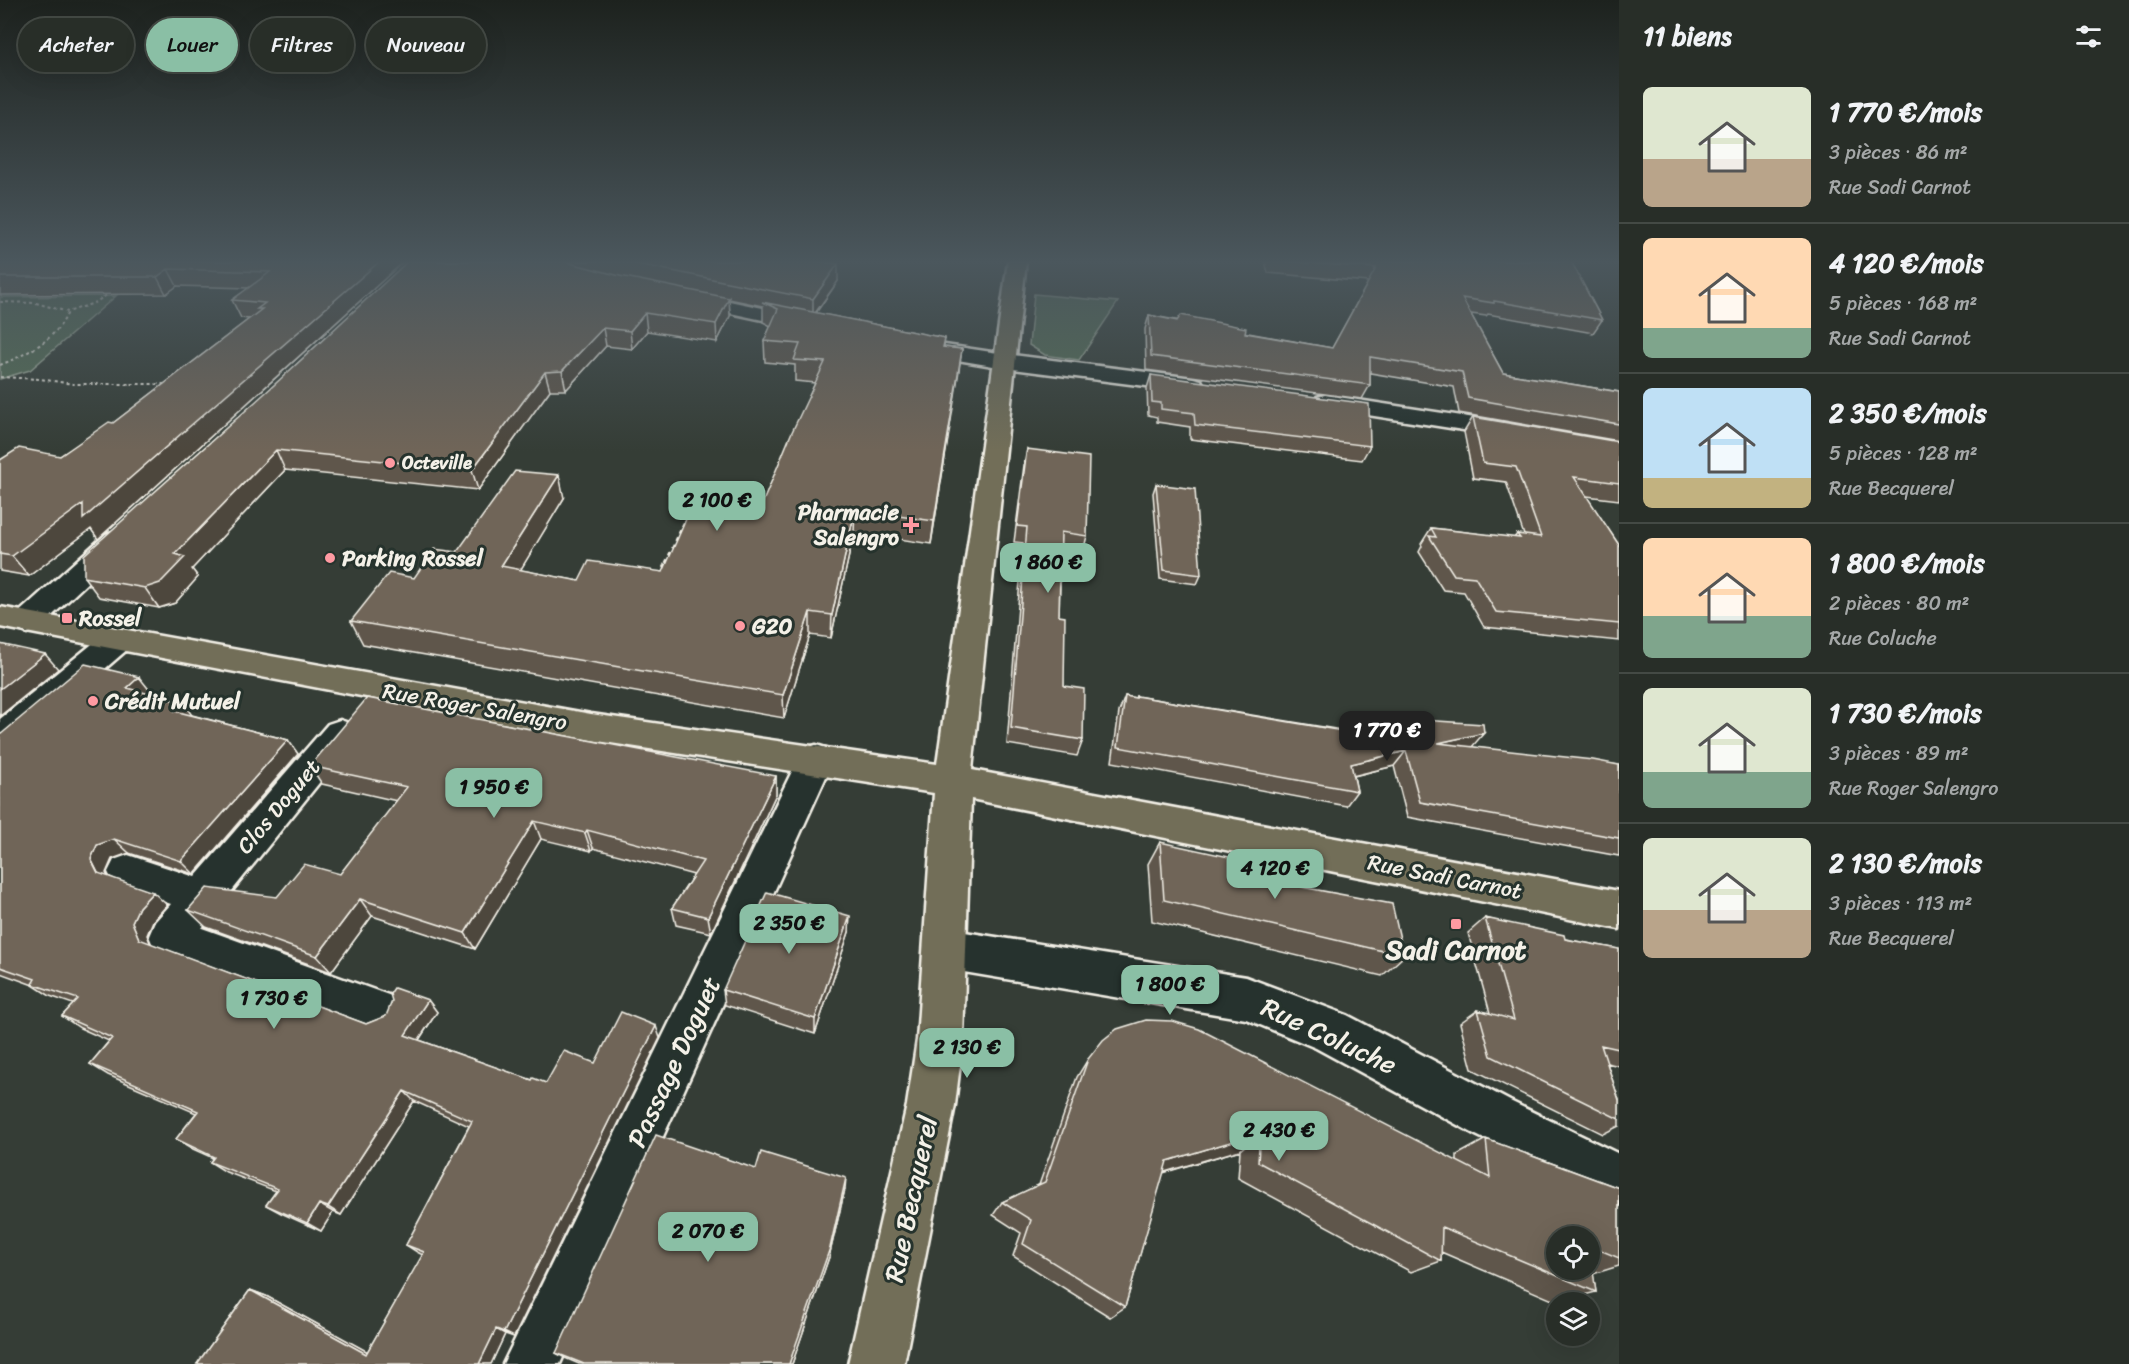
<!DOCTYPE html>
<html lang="fr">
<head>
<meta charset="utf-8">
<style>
	:root { --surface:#282e28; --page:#343a34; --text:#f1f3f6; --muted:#a5a8a8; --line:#444a45; --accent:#8abfa5 }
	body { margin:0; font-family:Sriracha,sans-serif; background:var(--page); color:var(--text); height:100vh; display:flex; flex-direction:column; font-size:22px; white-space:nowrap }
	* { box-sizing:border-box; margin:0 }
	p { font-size:20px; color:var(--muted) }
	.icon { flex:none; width:33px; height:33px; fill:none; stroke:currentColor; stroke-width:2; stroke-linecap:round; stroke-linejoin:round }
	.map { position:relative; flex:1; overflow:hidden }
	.details { display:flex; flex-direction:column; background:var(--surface); width:510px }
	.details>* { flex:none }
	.hud { position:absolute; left:18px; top:18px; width:570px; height:54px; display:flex; gap:12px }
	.tools { position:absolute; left:1546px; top:1226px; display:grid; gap:12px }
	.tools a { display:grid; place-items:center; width:54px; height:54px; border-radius:50%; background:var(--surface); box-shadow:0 6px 24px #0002,0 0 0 2px var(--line); font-size:30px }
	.price { position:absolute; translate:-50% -51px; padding:0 14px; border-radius:12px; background:var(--accent); color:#111; font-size:20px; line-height:39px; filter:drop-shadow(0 2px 3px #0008) }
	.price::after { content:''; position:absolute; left:50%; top:36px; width:18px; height:14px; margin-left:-9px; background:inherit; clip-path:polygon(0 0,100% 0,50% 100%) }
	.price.current { background:#222; color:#fff }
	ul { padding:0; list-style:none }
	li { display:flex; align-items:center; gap:18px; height:150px; padding:0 24px }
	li+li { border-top:2px solid var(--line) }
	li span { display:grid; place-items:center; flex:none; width:168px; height:120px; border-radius:9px; color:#555 }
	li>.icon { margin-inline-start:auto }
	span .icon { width:72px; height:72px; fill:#fffc; stroke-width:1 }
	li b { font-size:26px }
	h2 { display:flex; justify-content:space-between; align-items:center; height:72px; padding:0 24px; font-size:26px }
	.chip { padding:0 21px; border-radius:27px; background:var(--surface); box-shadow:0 6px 24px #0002,0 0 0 2px var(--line); font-size:21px; line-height:54px }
	.chip.current { background:var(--accent); color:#111 }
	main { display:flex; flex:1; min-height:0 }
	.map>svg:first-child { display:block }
	.green { fill:#546e55; stroke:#a4b09e; stroke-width:1.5 }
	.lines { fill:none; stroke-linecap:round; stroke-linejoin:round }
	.minor-casing { stroke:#f4f1e8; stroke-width:5 }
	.major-casing { stroke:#f4f1e8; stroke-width:5 }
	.path-far2 { stroke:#f4f1e8; stroke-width:2; stroke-dasharray:3 3; stroke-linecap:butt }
	.path-far1 { stroke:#f4f1e8; stroke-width:3; stroke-dasharray:4 4; stroke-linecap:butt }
	.path { stroke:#f4f1e8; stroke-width:4; stroke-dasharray:4.5 4.5; stroke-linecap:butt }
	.minor { fill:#26332d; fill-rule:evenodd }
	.major { fill:#726e59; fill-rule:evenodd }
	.wall { fill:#5f574c; stroke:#f4f1e8; stroke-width:1.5; fill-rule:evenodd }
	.shaded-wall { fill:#4e473e; stroke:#f4f1e8; stroke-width:1.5 }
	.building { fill:#6f6558; stroke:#f4f1e8; stroke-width:1.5 }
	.poi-dot { fill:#ff9aa2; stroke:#26332d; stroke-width:2 }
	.labels { text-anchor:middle; stroke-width:6; stroke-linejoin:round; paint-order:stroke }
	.far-poi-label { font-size:18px; font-weight:bold; fill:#f4f1e8; stroke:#26332d; text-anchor:start }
	.poi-label { font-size:22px; font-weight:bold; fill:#f4f1e8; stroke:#26332d; text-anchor:start }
	.street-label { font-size:22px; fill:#f4f1e8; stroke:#26332d }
	.near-poi-label { font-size:27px; font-weight:bold; fill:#f4f1e8; stroke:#26332d }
	.near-street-label { font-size:27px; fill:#f4f1e8; stroke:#26332d }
</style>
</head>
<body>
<main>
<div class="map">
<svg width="1619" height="1364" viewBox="0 0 1619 1364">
	<rect width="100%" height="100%" fill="#353d36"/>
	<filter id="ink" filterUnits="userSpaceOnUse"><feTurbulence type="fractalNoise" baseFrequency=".0167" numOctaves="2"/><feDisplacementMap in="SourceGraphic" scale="12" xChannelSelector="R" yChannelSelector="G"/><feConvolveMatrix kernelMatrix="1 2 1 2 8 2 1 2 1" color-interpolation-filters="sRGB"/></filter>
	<g filter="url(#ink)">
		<path class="green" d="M 1034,294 L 1118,302 L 1079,360 L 1045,355 L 1029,345 Z
			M 116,296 L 30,370 L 0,379 L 0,297 Z"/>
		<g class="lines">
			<defs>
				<path id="minor" d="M 686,292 L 805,317 L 812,319 L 815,323 L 812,327 L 805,329 L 679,302 L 676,298 L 679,294 Z
					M 918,341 L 1005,354 L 1193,378 L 1201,380 L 1204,385 L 1201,390 L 1193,392 L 1005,368 L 910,352 L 907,347 L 910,342 Z
					M 1325,395 L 1514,424 L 1523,426 L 1526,431 L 1523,436 L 1514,438 L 1317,407 L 1313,402 L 1317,397 Z
					M 116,531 L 126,534 L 130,540 L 126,546 L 38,629 L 27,633 L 16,629 L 12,622 L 16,615 L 106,534 Z
					M 118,629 L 129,632 L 134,640 L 129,648 L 12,749 L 0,753 L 0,719 L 107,632 Z
					M 340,720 L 352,724 L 357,733 L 352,742 L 202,928 L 394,997 L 400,1012 L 394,1027 L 378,1034 L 155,950 L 149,936 L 155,922 L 171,904 L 114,884 L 108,872 L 114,860 L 128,855 L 195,877 L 328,724 Z
					M 816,745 L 829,749 L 834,759 L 560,1364 L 503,1364 L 798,759 L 803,749 Z
					M 946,929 L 1246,977 L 1347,1015 L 1510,1101 L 1619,1154 L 1619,1205 L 1476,1135 L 1316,1048 L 1246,1019 L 946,969 L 931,963 L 925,949 L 931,935 Z"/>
				<path id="major" d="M 1008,261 L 1026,261 L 972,770 L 1619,891 L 1619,929 L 971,799 L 963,1040 L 955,1105 L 904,1364 L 848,1364 L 907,1105 L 917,1040 L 934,793 L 591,740 L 0,627 L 0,607 L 591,714 L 937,764 Z"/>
			</defs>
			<use href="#minor" class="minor-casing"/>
			<use href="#major" class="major-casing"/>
			<path class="path-far2" d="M 0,302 L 36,303 L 68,312 L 94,303 L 112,292
				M 0,365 C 27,354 56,340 68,312
				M 0,377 L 40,379 L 73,384 L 170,384"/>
			<path class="path-far1" d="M 666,563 L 689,512"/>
			<path class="path" d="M 660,576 L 667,561"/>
			<use href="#minor" class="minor"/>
			<use href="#major" class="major"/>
		</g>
		<path class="wall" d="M 0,261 L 404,261 L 98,539 L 91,529 L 29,576 L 0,571 L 0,460 L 60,456 L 113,423 L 249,319 L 241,318 L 232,300 L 249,288 L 177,286 L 166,294 L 0,295 Z
			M 408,261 L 816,261 L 838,281 L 816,313 L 945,338 L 944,347 L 962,349 L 931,544 L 854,532 L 831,638 L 810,635 L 784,718 L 363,644 L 351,621 L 414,578 L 457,552 L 564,498 L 520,570 L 579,581 L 663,572 L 760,509 L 815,383 L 795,381 L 795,365 L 765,362 L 764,341 L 771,326 L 763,322 L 763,306 L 729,299 L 730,316 L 717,342 L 647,331 L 632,349 L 606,346 L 566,390 L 550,390 L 478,490 L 285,470 L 192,569 L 198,577 L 175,603 L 159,608 L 99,597 L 84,577 L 273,386 Z
			M 1265,261 L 1571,261 L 1602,320 L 1593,333 L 1488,314 L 1486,316 L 1471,314 L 1503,373 L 1619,392 L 1619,441 L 1459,413 L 1454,387 L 1370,373 L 1370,385 L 1362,399 L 1146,370 L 1145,329 L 1149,315 L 1332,348 L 1368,282 L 1268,273 Z
			M 1609,261 L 1619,261 L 1619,263 Z
			M 1151,375 L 1370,446 L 1362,460 L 1190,439 L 1190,427 L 1157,422 L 1157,417 L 1148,415 L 1147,388 Z
			M 1473,417 L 1619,442 L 1619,500 L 1586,496 L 1619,545 L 1619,641 L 1484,627 L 1464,592 L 1443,590 L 1419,552 L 1422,546 L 1421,544 L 1431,528 L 1514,538 L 1517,534 L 1524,535 L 1506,482 L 1473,478 L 1464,432 Z
			M 1027,449 L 1087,536 L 1083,552 L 1061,549 L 1059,616 L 1064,686 L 1083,740 L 1077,756 L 1007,744 L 1023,543 L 1014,542 L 1024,465 Z
			M 1156,484 L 1201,575 L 1197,584 L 1160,579 L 1153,493 Z
			M 151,692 L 149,694 L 192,715 L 288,740 L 298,754 L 194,874 L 129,853 L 112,859 L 106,873 L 108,876 L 167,905 L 153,921 L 147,935 L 151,944 L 366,1024 L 428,1000 L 437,1012 L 419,1040 L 532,1080 L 546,1083 L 660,1038 L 514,1337 L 505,1334 L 491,1364 L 197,1364 L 250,1290 L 266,1296 L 367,1352 L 423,1255 L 417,1252 L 406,1245 L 469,1126 L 414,1101 L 341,1215 L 333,1212 L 321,1231 L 281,1213 L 266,1205 L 276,1191 L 226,1172 L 210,1162 L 213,1158 L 193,1149 L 176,1139 L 196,1113 L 108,1075 L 90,1064 L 109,1041 L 80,1028 L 62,1016 L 73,1004 L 50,996 L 33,985 L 0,973 L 0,735 Z
			M 1125,696 L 1135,698 L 1136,696 L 1366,734 L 1365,733 L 1376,717 L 1472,747 L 1619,765 L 1619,856 L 1407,817 L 1394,766 L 1354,776 L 1357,791 L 1346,806 L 1112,762 L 1119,712 Z
			M 310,766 L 776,776 L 776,794 L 711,933 L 676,925 L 672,908 L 694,875 L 593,848 L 591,851 L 541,839 L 475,949 L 372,916 L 331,972 L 206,927 L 188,910 L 277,897 L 340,874 L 397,801 L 322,784 Z
			M 1160,842 L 1244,870 L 1404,956 L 1382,976 L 1152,921 L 1148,864 Z
			M 1485,918 L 1565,939 L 1619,949 L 1619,1066 L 1607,1063 L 1619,1100 L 1619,1126 L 1603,1134 L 1472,1069 L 1460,1023 L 1478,1010 L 1490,1013 L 1468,933 Z
			M 849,932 L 815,1034 L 725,1005 L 723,990 Z
			M 1088,1059 L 1457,1161 L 1457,1155 L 1486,1139 L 1619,1188 L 1619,1266 L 1593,1274 L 1596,1292 L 1557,1302 L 1441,1252 L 1441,1261 L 1411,1272 L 1238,1178 L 1240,1150 L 1163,1173 L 1125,1307 L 1110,1317 L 1013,1256 L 1021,1233 L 993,1215 L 1002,1202 L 1039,1185 L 1077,1077 ZM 1557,1236 L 1590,1236 L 1590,1269 Z
			M 756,1169 L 845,1189 L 829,1257 L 792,1364 L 579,1364 L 565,1358 L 556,1353 Z"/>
		<path class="shaded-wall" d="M 380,261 L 404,261 L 98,539 L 91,529 L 29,576 L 12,556 Z
			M 838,264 L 838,281 L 813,316 L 813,299 Z
			M 168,269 L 177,286 L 166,294 L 157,277 Z
			M 729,298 L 730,316 L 717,342 L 716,324 Z
			M 645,313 L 647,331 L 632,349 L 630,331 Z
			M 603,328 L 606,346 L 566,390 L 562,371 Z
			M 962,349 L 959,371 L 931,544 L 934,521 Z
			M 545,372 L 550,390 L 478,490 L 472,470 Z
			M 276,450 L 285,470 L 192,569 L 198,577 L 175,603 L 159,608 L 145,588 L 175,554 Z
			M 559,475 L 564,498 L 509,589 L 501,566 Z
			M 855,510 L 854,532 L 831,638 L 832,615 Z
			M 810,612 L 810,635 L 784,718 L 783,695 Z
			M 45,654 L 58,669 L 0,716 L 0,689 Z
			M 139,677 L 151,692 L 139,702 L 127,688 Z
			M 183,703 L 194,718 L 175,711 Z
			M 1484,733 L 1471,748 L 1438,743 Z
			M 288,740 L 298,754 L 194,874 L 181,861 Z
			M 1406,751 L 1394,766 L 1340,779 L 1351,764 Z
			M 776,776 L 776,794 L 711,933 L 708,917 Z
			M 534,821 L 541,839 L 475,949 L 465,933 Z
			M 587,830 L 593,848 L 591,851 L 585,833 Z
			M 114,839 L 129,853 L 112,859 L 106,873 L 113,886 L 98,873 L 91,859 L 97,845 Z
			M 153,892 L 167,905 L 153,921 L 147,935 L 154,952 L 139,939 L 132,922 L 139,907 Z
			M 360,899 L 372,916 L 331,972 L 317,956 Z
			M 850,916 L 849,932 L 815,1034 L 815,1019 Z
			M 428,1000 L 437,1012 L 414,1047 L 405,1035 Z
			M 656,1026 L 660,1038 L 514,1337 L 504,1332 Z
			M 404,1091 L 414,1101 L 341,1215 L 328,1207 Z
			M 1260,1133 L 1240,1150 L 1151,1176 L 1167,1161 Z
			M 846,1178 L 845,1189 L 829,1257 L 792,1364 L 789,1364 Z
			M 319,1204 L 333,1212 L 321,1231 L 307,1223 Z
			M 250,1290 L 266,1296 L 379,1358 L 366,1354 Z
			M 496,1329 L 505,1334 L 491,1364 L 479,1364 Z"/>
		<path class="building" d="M 0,261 L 380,261 L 83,519 L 83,504 L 12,556 L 0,554 L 0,460 L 19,448 L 60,456 L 109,422 L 113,423 L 262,309 L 257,309 L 265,303 L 232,300 L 270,272 L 168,269 L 157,277 L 0,277 Z
			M 408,261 L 563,261 L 620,276 L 729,298 L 716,324 L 645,313 L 630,331 L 603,328 L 562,371 L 545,372 L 472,470 L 276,450 L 175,554 L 185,557 L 160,583 L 145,588 L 84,577 L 84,555 L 273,386 Z
			M 622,261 L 816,261 L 838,264 L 813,299 Z
			M 1284,261 L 1571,261 L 1602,320 L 1494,301 L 1494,303 L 1462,298 L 1503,373 L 1619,392 L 1619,424 L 1468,398 L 1462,372 L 1370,357 L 1370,385 L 1151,356 L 1149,315 L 1177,321 L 1181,315 L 1246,328 L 1245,333 L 1332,348 L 1376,268 Z
			M 762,302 L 945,338 L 943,347 L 962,349 L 934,521 L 855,510 L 832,615 L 810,612 L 783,695 L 351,621 L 389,573 L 414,578 L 434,549 L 457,552 L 515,471 L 559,475 L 501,566 L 579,581 L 589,561 L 663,572 L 693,503 L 760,509 L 791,434 L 825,362 L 794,360 L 800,344 L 764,341 L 778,309 Z
			M 1151,375 L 1369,404 L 1370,446 L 1195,425 L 1194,413 L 1161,409 L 1161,403 L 1152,402 Z
			M 1473,417 L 1619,442 L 1619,483 L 1574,477 L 1619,545 L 1619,624 L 1496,612 L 1475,577 L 1454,575 L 1429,536 L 1436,537 L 1431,528 L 1520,538 L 1517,534 L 1541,537 L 1516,467 L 1483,463 Z
			M 1027,449 L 1089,457 L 1087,536 L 1061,532 L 1059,616 L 1065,617 L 1064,686 L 1084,689 L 1083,740 L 1011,728 L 1027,527 L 1017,526 Z
			M 1156,484 L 1195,489 L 1201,575 L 1164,570 Z
			M 0,644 L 45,654 L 0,689 Z
			M 85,664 L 139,677 L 127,688 L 183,703 L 175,711 L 288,740 L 181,861 L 114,839 L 97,845 L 91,859 L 98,873 L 153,892 L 139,907 L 132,922 L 139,939 L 366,1024 L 386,1016 L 392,1001 L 390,994 L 394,988 L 428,1000 L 405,1035 L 532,1080 L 533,1078 L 546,1083 L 564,1051 L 595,1063 L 621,1012 L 656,1026 L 504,1332 L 496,1329 L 479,1364 L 197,1364 L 250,1290 L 366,1354 L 424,1252 L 406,1245 L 472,1121 L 404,1091 L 328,1207 L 319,1204 L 307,1223 L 266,1205 L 278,1189 L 210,1162 L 214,1157 L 176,1139 L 198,1111 L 90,1064 L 112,1038 L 62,1016 L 78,999 L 32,984 L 35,979 L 0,967 L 0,735 Z
			M 1125,696 L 1136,698 L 1136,696 L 1384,738 L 1376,717 L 1483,724 L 1484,733 L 1438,743 L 1593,760 L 1619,765 L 1619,838 L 1420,802 L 1406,751 L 1351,764 L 1357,791 L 1118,747 Z
			M 367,698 L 776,776 L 708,917 L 672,908 L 703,861 L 587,830 L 585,833 L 534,821 L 465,933 L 360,899 L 317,956 L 188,910 L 207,888 L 277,897 L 304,864 L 340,874 L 407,787 L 310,766 Z
			M 1160,842 L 1243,860 L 1244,870 L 1301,883 L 1302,887 L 1392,904 L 1404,956 L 1164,900 Z
			M 767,892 L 850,916 L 815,1019 L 723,990 Z
			M 1485,918 L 1564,935 L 1565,939 L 1619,949 L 1619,1049 L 1601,1045 L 1619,1100 L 1619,1119 L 1491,1056 L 1478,1010 L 1514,1020 Z
			M 1146,1020 L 1172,1021 L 1199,1029 L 1490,1178 L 1486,1139 L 1619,1188 L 1619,1258 L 1590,1246 L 1590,1236 L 1557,1236 L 1557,1269 L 1590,1269 L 1590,1251 L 1596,1292 L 1442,1227 L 1441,1261 L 1258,1162 L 1260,1133 L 1167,1161 L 1125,1307 L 1023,1244 L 1031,1220 L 1002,1202 L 1045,1182 L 1088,1059 L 1103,1040 L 1117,1029 Z
			M 656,1135 L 756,1169 L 761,1152 L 846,1178 L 830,1248 L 789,1364 L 584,1364 L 556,1353 Z"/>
	</g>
	<linearGradient id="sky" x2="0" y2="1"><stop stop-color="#1d221e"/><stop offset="0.58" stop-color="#4b575d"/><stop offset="1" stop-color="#4b575d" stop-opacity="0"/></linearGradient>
	<rect width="1619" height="451" fill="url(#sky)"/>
	<g class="poi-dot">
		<circle cx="390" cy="463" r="6"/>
		<path d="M908 516h6v6h6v6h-6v6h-6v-6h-6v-6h6z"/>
		<circle cx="330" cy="558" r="6"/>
		<rect x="61" y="612" width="12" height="12" rx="3"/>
		<circle cx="740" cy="626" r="6"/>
		<circle cx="93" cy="701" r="6"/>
		<rect x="1450" y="918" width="12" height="12" rx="3"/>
	</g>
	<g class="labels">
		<g class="far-poi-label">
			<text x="402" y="469">Octeville</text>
		</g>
		<g class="poi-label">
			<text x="899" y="520" text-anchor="end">Pharmacie<tspan x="899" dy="25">Salengro</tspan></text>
			<text x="342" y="566">Parking Rossel</text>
			<text x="79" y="626">Rossel</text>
			<text x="752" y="634">G20</text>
			<text x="105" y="709">Crédit Mutuel</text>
		</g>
		<g class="street-label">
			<text transform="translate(475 706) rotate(10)" y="8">Rue Roger Salengro</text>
			<text transform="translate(278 806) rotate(-50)" y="8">Clos Doguet</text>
			<text transform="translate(1445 876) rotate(11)" y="8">Rue Sadi Carnot</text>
		</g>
		<g class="near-poi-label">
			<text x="1456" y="959">Sadi Carnot</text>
		</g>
		<g class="near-street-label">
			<text transform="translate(1329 1036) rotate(25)" y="9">Rue Coluche</text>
			<text transform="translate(674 1062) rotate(-65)" y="9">Passage Doguet</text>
			<text transform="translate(911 1199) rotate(-78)" y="9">Rue Becquerel</text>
		</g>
	</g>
</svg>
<div class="tools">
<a><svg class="icon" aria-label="locate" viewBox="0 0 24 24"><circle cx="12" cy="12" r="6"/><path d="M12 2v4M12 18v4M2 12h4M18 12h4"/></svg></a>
<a><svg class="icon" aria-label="layers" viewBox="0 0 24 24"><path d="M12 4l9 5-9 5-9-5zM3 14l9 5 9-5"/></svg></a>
</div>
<b class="price" style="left:717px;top:532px">2 100 €</b>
<b class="price" style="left:1048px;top:594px">1 860 €</b>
<b class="price current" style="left:1387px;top:762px">1 770 €</b>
<b class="price" style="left:494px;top:819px">1 950 €</b>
<b class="price" style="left:1275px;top:900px">4 120 €</b>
<b class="price" style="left:789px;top:955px">2 350 €</b>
<b class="price" style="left:1170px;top:1016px">1 800 €</b>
<b class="price" style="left:274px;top:1030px">1 730 €</b>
<b class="price" style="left:967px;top:1079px">2 130 €</b>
<b class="price" style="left:1279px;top:1162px">2 430 €</b>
<b class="price" style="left:708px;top:1263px">2 070 €</b>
<div class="hud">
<a class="chip">Acheter</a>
<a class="chip current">Louer</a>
<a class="chip">Filtres</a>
<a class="chip">Nouveau</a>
</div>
</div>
<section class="details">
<h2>11 biens<svg class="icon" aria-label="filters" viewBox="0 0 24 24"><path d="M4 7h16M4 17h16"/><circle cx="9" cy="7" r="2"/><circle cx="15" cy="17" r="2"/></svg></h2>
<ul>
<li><span style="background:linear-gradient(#dfe7d0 60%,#b9a48a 0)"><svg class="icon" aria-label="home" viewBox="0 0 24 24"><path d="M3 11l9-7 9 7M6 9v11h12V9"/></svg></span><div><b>1 770 €/mois</b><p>3 pièces · 86 m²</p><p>Rue Sadi Carnot</p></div></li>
<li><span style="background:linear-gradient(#ffd9b3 75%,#7fa58c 0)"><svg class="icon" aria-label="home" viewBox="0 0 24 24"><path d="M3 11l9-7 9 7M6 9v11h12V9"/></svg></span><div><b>4 120 €/mois</b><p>5 pièces · 168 m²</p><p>Rue Sadi Carnot</p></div></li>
<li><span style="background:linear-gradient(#bfe0f5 75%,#c2b280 0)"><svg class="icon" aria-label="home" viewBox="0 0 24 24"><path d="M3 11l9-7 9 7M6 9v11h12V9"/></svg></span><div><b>2 350 €/mois</b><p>5 pièces · 128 m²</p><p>Rue Becquerel</p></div></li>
<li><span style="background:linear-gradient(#ffd9b3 65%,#7fa58c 0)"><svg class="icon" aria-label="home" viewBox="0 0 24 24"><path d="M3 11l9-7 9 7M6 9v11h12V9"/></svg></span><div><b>1 800 €/mois</b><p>2 pièces · 80 m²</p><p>Rue Coluche</p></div></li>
<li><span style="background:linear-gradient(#dfe7d0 70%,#7fa58c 0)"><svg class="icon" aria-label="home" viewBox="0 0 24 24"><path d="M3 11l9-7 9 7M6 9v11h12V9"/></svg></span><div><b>1 730 €/mois</b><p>3 pièces · 89 m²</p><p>Rue Roger Salengro</p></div></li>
<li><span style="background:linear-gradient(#dfe7d0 60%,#b9a48a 0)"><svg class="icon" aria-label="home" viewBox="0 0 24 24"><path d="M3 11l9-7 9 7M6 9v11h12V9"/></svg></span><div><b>2 130 €/mois</b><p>3 pièces · 113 m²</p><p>Rue Becquerel</p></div></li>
</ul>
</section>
</main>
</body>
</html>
